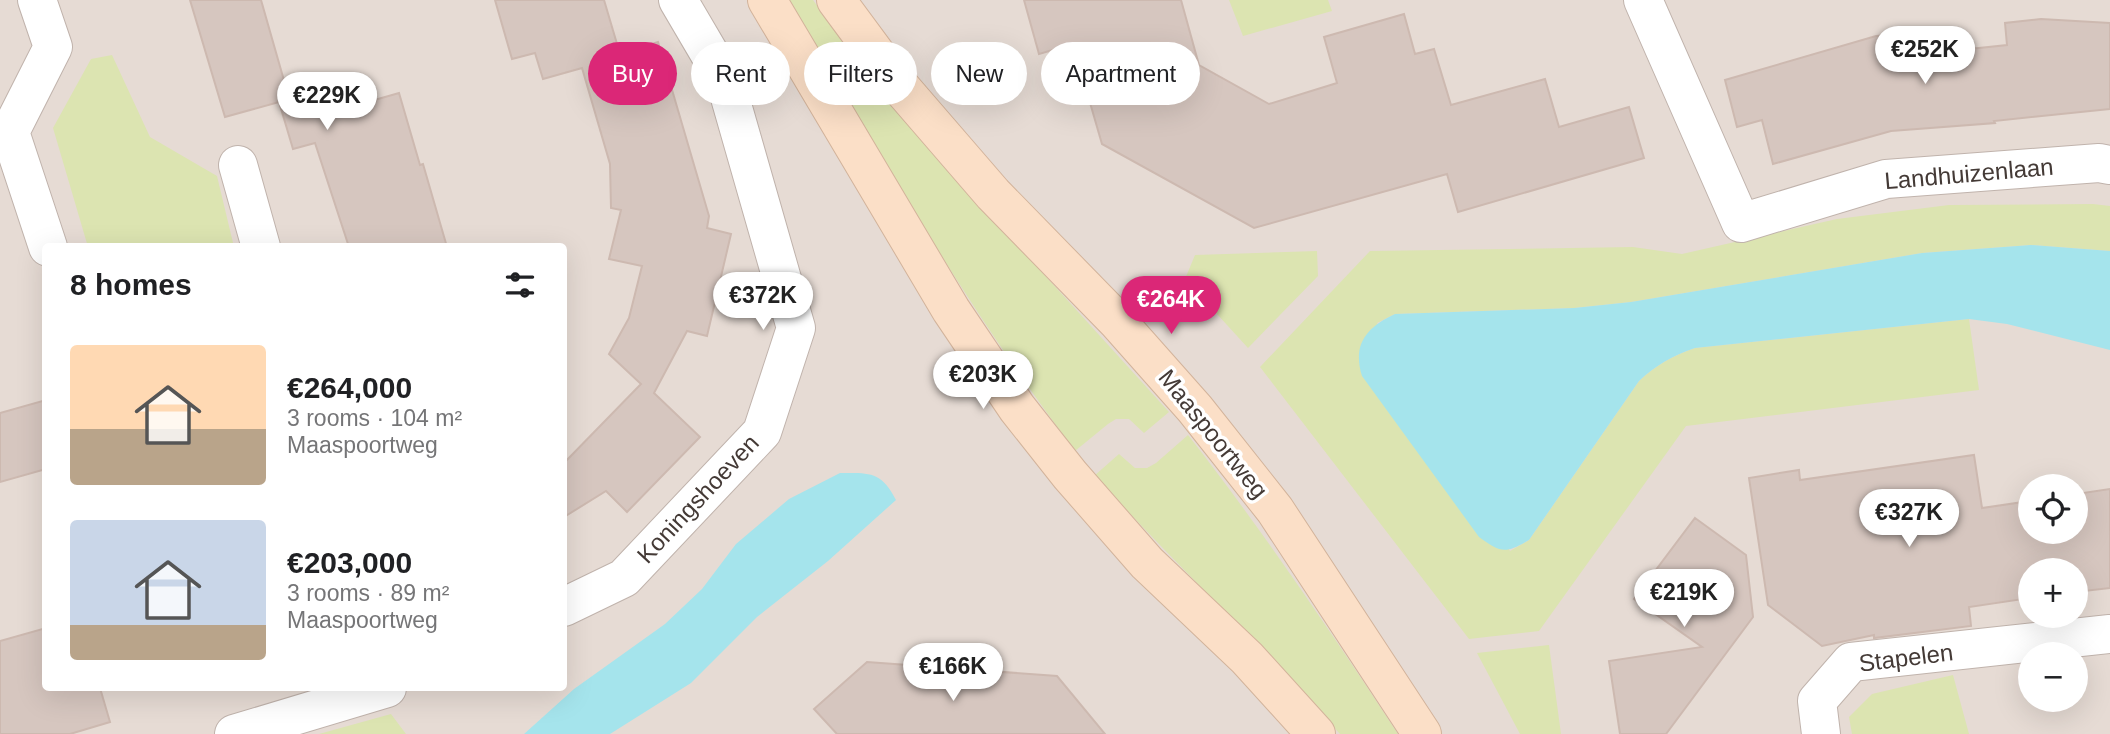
<!DOCTYPE html>
<html lang="en">
<head>
<meta charset="utf-8">
<style>
	:root { --surface:#fff; --page:#f2f2f2; --text:#202124; --muted:#757577; --accent:#db2777 }
	body { margin:0; font-family:Arial,sans-serif; background:var(--page); color:var(--text); height:100vh; display:flex; flex-direction:column; font-size:26px; white-space:nowrap }
	* { box-sizing:border-box; margin:0 }
	p { font-size:23px; color:var(--muted) }
	.icon { flex:none; width:38px; height:38px; fill:none; stroke:currentColor; stroke-width:2; stroke-linecap:round; stroke-linejoin:round }
	.map { position:relative; flex:1; overflow:hidden }
	.side { position:absolute; left:42px; top:243px; width:525px; height:448px; display:flex; flex-direction:column; background:var(--surface); border-radius:7px; box-shadow:0 7px 28px #0002 }
	.side>* { flex:none }
	.guide { position:absolute; left:588px; top:42px; width:665px; height:63px; display:flex; gap:14px }
	.buttons { position:absolute; left:2018px; top:474px; display:grid; gap:14px }
	.buttons a { display:grid; place-items:center; width:70px; height:70px; border-radius:50%; background:var(--surface); box-shadow:0 7px 28px #0002; font-size:35px }
	.price { position:absolute; translate:-50% -60px; padding:0 16px; border-radius:24px; background:#fff; color:#222; font-size:23px; line-height:46px; filter:drop-shadow(0 2px 4px #0008) }
	.price::after { content:''; position:absolute; left:50%; top:42px; width:21px; height:16px; margin-left:-10px; background:inherit; clip-path:polygon(0 0,100% 0,50% 100%) }
	.price.selected { background:var(--accent); color:#fff }
	ul { padding:0; list-style:none }
	li { display:flex; align-items:center; gap:21px; height:175px; padding:0 28px }
	li span { display:grid; place-items:center; flex:none; width:196px; height:140px; border-radius:7px; color:#555 }
	li>.icon { margin-inline-start:auto }
	span .icon { width:84px; height:84px; fill:#fffc; stroke-width:1 }
	li b { font-size:30px }
	h2 { display:flex; justify-content:space-between; align-items:center; height:84px; padding:0 28px; font-size:30px }
	.tag { padding:0 24px; border-radius:32px; background:var(--surface); box-shadow:0 7px 28px #0002; font-size:24px; line-height:63px }
	.tag.selected { background:var(--accent); color:#fff }
	.map>svg:first-child { display:block }
	.residential { fill:#e6dbd4; fill-rule:evenodd }
	.green { fill:#dce4b1 }
	.water { fill:#a5e4ec }
	.building { fill:#d6c6bf; stroke:#cdb9b0; stroke-width:2 }
	.lines { fill:none; stroke-linecap:round; stroke-linejoin:round }
	.minor-casing { stroke:#c0b3ac; stroke-width:40 }
	.secondary-casing { stroke:#d2b39b; stroke-width:40 }
	.minor { stroke:#fff; stroke-width:38 }
	.secondary { stroke:#fbdfc7; stroke-width:38 }
	.labels { text-anchor:middle; stroke-width:7; stroke-linejoin:round; paint-order:stroke }
	.street-label { font-size:24px; fill:#443a36; stroke:#fff }
</style>
</head>
<body>
<div class="map">
<svg width="2110" height="734" viewBox="0 0 2110 734">
	<rect width="100%" height="100%" fill="#f2ebe6"/>
	<path class="residential" d="M 0,0 L 2110,0 L 2110,734 L 0,734 ZM 46,247 L 564,247 L 564,688 L 46,688 ZM 2030,486 L 2076,486 L 2076,532 L 2030,532 ZM 2030,570 L 2076,570 L 2076,616 L 2030,616 ZM 2030,654 L 2076,654 L 2076,700 L 2030,700 Z"/>
	<path class="green" d="M 787,0 L 813,0 L 882,96 L 1169,412 L 1144,433 L 1129,419 L 1116,419 L 1108,424 L 1075,451 C 968,309 878,153 787,0 Z
		M 1229,0 L 1328,0 L 1332,11 L 1243,36 Z
		M 112,55 L 150,137 L 217,176 L 234,247 L 88,247 L 53,128 L 91,59 Z
		M 2093,204 L 2110,206 L 2110,251 L 2031,245 L 1922,253 L 1631,302 L 1574,308 L 1395,314 L 1377,323 L 1510,551 L 1529,540 L 1639,381 C 1656,365 1672,356 1695,348 L 1969,319 L 1979,390 L 1686,426 L 1539,631 L 1469,639 L 1260,367 L 1370,251 L 1633,247 L 1682,254 L 1837,219 L 1949,205 Z
		M 1317,251 L 1318,276 L 1248,348 L 1185,279 L 1195,255 Z
		M 1188,435 C 1263,531 1331,632 1398,734 L 1340,734 C 1260,646 1176,563 1094,476 L 1119,454 L 1135,468 L 1147,468 L 1156,463 Z
		M 1549,645 L 1561,734 L 1520,734 L 1477,653 Z
		M 1953,675 L 1969,734 L 1852,734 L 1849,717 L 1872,694 Z
		M 391,714 L 406,734 L 319,734 Z"/>
	<path class="water" d="M 2031,245 L 2110,251 L 2110,350 L 2007,324 L 1969,319 L 1695,348 C 1672,356 1656,365 1639,381 L 1529,540 C 1505,554 1501,553 1479,537 L 1362,376 C 1352,344 1367,327 1395,314 L 1574,308 L 1631,302 L 1922,253 Z
		M 840,473 C 870,473 881,471 896,500 L 828,561 L 757,617 L 691,683 L 610,734 L 524,734 L 574,689 L 665,624 L 702,589 L 736,544 L 789,499 Z"/>
	<path class="building" d="M 190,0 L 261,0 L 289,98 L 329,87 L 336,111 L 399,93 L 420,165 L 423,164 L 447,247 L 349,247 L 315,143 L 293,149 L 279,102 L 225,117 Z
		M 495,0 L 604,0 L 620,54 L 658,42 L 709,216 L 707,228 L 731,234 L 707,336 L 687,331 L 654,393 L 700,437 L 627,512 L 606,491 L 564,517 L 564,463 L 641,384 L 609,354 L 629,318 L 642,266 L 609,259 L 621,210 L 611,208 L 610,164 L 582,68 L 543,79 L 535,53 L 512,59 Z
		M 1024,0 L 1181,0 L 1199,65 L 1269,104 L 1337,83 L 1324,37 L 1404,14 L 1415,54 L 1434,49 L 1451,105 L 1545,79 L 1559,127 L 1629,107 L 1644,158 L 1458,212 L 1447,174 L 1254,228 L 1102,144 L 1073,44 L 1039,54 Z
		M 2041,19 L 2110,23 L 2110,109 L 1994,121 L 1995,123 L 1891,131 L 1773,164 L 1762,120 L 1737,127 L 1725,80 L 1876,36 L 1911,33 L 1913,55 L 2007,45 L 2005,23 Z
		M 46,400 L 46,469 L 0,482 L 0,413 Z
		M 1974,455 L 1982,508 L 2030,501 L 2030,532 L 2076,532 L 2076,494 L 2110,489 L 2110,588 L 2076,592 L 2076,570 L 2030,570 L 2030,598 L 1969,607 L 1971,626 L 1874,638 L 1874,635 L 1822,646 L 1768,605 L 1749,478 L 1799,470 L 1800,480 Z
		M 1695,518 L 1746,555 L 1753,617 L 1666,734 L 1620,734 L 1609,661 L 1702,647 L 1634,599 Z
		M 46,628 L 46,688 L 100,688 L 110,722 L 70,734 L 0,734 L 0,641 Z
		M 867,662 L 1057,676 L 1105,734 L 837,734 L 814,709 Z"/>
	<g class="lines">
		<defs>
			<path id="minor" d="M 37,0 L 53,47 L 10,132 L 48,247
				M 1643,0 L 1741,223 L 1886,179 L 2099,163 L 2110,165
				M 238,165 L 261,247
				M 564,607 L 624,578 L 762,432 L 796,328 L 725,80 L 678,0
				M 234,734 L 387,688
				M 1821,734 L 1817,701 L 1851,662 L 2110,634"/>
			<path id="secondary" d="M 767,0 L 951,310 L 1017,408 L 1070,475 L 1147,563 L 1247,658 L 1316,734
				M 836,0 L 898,84 L 993,194 L 1117,321 L 1195,409 L 1275,510 L 1422,734"/>
		</defs>
		<use href="#minor" class="minor-casing"/>
		<use href="#secondary" class="secondary-casing"/>
		<use href="#minor" class="minor"/>
		<use href="#secondary" class="secondary"/>
	</g>
	<g class="labels">
		<g class="street-label">
			<text transform="translate(1969 174) rotate(-5)" y="8">Landhuizenlaan</text>
			<text transform="translate(1213 434) rotate(51)" y="8">Maaspoortweg</text>
			<text transform="translate(698 499) rotate(-47)" y="8">Koningshoeven</text>
			<text transform="translate(1906 658) rotate(-7)" y="8">Stapelen</text>
		</g>
	</g>
</svg>
<div class="buttons">
<a><svg class="icon" aria-label="locate" viewBox="0 0 24 24"><circle cx="12" cy="12" r="6"/><path d="M12 2v4M12 18v4M2 12h4M18 12h4"/></svg></a>
<a>+</a>
<a>−</a>
</div>
<b class="price" style="left:1925px;top:86px">€252K</b>
<b class="price" style="left:327px;top:132px">€229K</b>
<b class="price" style="left:763px;top:332px">€372K</b>
<b class="price selected" style="left:1171px;top:336px">€264K</b>
<b class="price" style="left:983px;top:411px">€203K</b>
<b class="price" style="left:1909px;top:549px">€327K</b>
<b class="price" style="left:1684px;top:629px">€219K</b>
<b class="price" style="left:953px;top:703px">€166K</b>
<div class="guide">
<a class="tag selected">Buy</a>
<a class="tag">Rent</a>
<a class="tag">Filters</a>
<a class="tag">New</a>
<a class="tag">Apartment</a>
</div>
<section class="side">
<h2>8 homes<svg class="icon" aria-label="filters" viewBox="0 0 24 24"><path d="M4 7h16M4 17h16"/><circle cx="9" cy="7" r="2"/><circle cx="15" cy="17" r="2"/></svg></h2>
<ul>
<li><span style="background:linear-gradient(#ffd9b3 60%,#b9a48a 0)"><svg class="icon" aria-label="home" viewBox="0 0 24 24"><path d="M3 11l9-7 9 7M6 9v11h12V9"/></svg></span><div><b>€264,000</b><p>3 rooms · 104 m²</p><p>Maaspoortweg</p></div></li>
<li><span style="background:linear-gradient(#c9d6e8 75%,#b9a48a 0)"><svg class="icon" aria-label="home" viewBox="0 0 24 24"><path d="M3 11l9-7 9 7M6 9v11h12V9"/></svg></span><div><b>€203,000</b><p>3 rooms · 89 m²</p><p>Maaspoortweg</p></div></li>
</ul>
</section>
</div>
</body>
</html>
